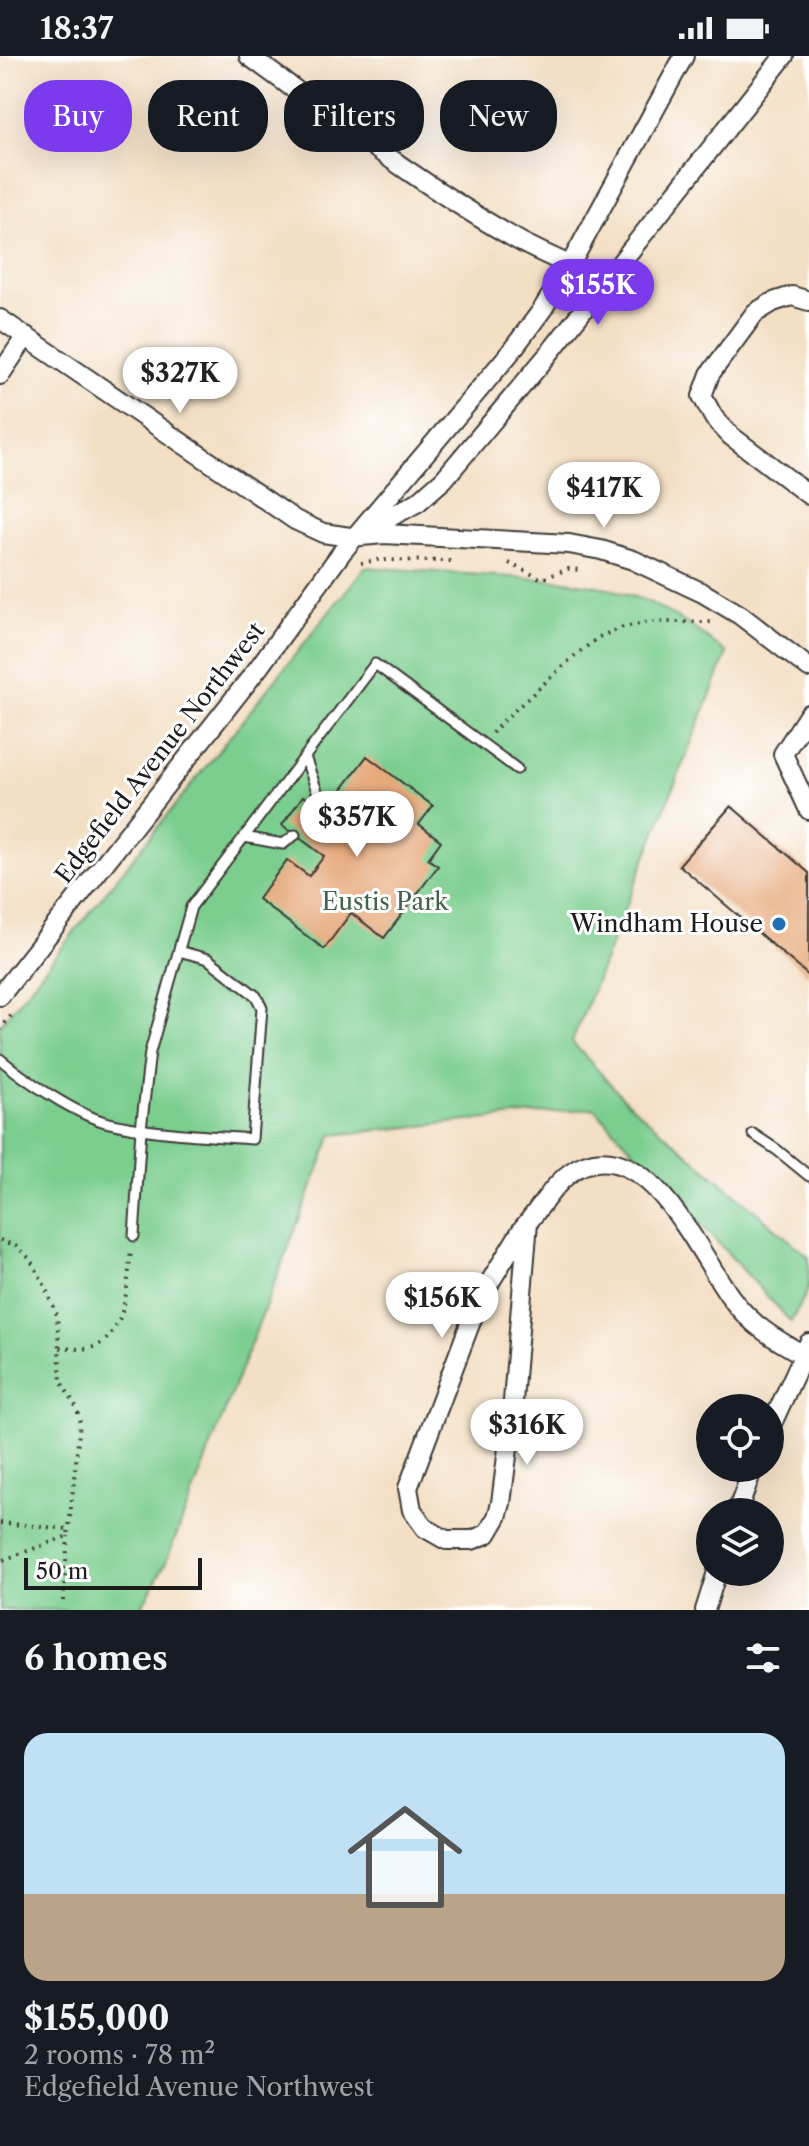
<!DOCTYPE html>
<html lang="en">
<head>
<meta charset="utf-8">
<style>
	:root { --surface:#171b24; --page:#20242c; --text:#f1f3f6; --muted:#9ea1a6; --line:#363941; --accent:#7c3aed }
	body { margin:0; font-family:"Libre Caslon Text",serif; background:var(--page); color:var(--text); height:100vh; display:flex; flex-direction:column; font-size:30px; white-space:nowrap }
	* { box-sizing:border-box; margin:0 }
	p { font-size:26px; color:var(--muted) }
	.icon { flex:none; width:44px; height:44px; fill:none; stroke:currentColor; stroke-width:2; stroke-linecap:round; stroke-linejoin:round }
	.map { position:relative; height:1554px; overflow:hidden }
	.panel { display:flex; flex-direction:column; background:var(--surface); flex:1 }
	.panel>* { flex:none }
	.banner { position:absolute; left:24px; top:24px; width:762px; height:72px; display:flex; gap:16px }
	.tools { position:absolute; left:696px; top:1338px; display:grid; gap:16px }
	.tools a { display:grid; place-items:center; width:88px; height:88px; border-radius:50%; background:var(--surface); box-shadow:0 8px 32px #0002; font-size:40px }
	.scale { position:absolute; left:24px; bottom:20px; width:178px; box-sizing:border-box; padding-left:8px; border:4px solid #1c1c1c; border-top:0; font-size:22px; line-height:28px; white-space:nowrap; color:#1c1c1c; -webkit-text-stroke:6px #fff; paint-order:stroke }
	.price { position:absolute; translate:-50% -68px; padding:0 18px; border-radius:28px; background:#fff; color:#222; font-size:26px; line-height:52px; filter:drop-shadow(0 2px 4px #0008) }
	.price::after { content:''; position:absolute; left:50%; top:48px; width:24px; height:18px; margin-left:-12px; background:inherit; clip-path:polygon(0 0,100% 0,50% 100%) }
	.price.on { background:var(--accent); color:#fff }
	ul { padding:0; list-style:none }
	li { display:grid; align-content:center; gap:16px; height:424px; padding:0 24px }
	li+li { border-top:2px solid var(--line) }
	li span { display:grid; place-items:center; height:248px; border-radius:24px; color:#555 }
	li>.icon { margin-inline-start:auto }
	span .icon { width:144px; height:144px; fill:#fffc; stroke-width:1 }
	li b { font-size:34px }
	h2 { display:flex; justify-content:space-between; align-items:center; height:96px; padding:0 24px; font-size:34px }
	.pill { padding:0 28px; border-radius:32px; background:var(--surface); box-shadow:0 8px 32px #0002; font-size:28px; line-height:72px }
	.pill.on { background:var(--accent); color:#fff }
	.status { display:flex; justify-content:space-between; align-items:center; height:56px; padding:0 40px; background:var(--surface); direction:ltr }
	.status svg { height:22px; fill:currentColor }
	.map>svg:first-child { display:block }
	.green { fill:#7cce8f; stroke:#4c7556; stroke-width:2 }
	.building { fill:#e6a97a }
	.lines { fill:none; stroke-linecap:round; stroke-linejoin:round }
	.lane-casing { stroke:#3c3935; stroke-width:13 }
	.street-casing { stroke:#3c3935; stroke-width:22 }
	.path { stroke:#3c3935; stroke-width:4; stroke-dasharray:2 6; stroke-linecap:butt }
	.lane { stroke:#fff; stroke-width:9 }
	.street { stroke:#fff; stroke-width:18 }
	.poi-dot { fill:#1f6fb2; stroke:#fff; stroke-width:3 }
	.labels { text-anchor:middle; stroke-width:6; stroke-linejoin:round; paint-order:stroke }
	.street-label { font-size:24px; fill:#1c1c1c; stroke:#fff }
	.park-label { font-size:24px; fill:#42634a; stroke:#fff }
	.poi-label { font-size:24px; fill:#1c1c1c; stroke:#fff; text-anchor:end }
</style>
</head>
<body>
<div class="status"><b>18:37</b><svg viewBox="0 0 49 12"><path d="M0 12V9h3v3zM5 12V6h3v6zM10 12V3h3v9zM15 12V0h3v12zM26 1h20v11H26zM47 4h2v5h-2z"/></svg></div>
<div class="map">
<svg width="809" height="1554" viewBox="0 0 809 1554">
	<rect width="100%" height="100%" fill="#fff"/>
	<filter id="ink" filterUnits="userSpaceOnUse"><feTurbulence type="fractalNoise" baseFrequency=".0125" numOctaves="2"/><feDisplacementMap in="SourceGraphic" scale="16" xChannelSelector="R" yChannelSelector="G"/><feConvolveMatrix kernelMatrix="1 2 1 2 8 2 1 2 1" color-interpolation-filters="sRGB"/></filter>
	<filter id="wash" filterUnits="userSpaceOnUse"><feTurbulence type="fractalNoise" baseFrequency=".006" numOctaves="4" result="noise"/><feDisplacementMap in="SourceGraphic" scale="32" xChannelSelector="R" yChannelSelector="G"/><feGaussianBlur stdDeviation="1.8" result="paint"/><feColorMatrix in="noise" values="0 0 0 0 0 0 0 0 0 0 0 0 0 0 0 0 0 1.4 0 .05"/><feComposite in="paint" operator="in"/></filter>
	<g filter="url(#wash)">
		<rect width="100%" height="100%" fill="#f3dfc4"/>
		<path class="green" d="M 365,511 L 568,525 L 608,532 L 649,546 L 688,568 L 727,597 L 572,986 L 627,1046 L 809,1201 L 809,1232 L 791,1266 L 594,1052 L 332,1079 L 166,1506 L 140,1554 L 0,1554 L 0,969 Z"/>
		<g id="blocks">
			<path class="building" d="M 367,700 L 433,750 L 419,768 L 441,785 L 428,803 L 438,810 L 384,882 L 351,857 L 324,893 L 258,843 L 287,804 L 309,820 L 324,800 L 282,769 L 303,740 L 347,773 L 362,755 L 339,737 Z
				M 731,750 L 809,817 L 809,920 L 679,809 Z"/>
		</g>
	</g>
	<g filter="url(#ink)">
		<use href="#blocks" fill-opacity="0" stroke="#3c3935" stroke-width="2"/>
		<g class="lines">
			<defs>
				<path id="lane" d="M 305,701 L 318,738 L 317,751
					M 244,781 L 283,788 L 295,779
					M 0,1003 C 25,1024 74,1057 105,1066 C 153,1078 203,1079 252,1083 L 262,952 L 256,940 L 208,903 L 179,895
					M 753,1078 L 777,1094 L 809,1120
					M 134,1180 L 141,1073 L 150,996 L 191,851 L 375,608 L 517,713"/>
				<path id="street" d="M 249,0 C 339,65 426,133 523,187 C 550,201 579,213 607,226
					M 809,245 L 792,240 L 773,246 L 755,257 L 710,318 L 702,340 L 714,362 L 731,380 L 809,439
					M 0,263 L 295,464 L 323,477 L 350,481 L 384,478 L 569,488 L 601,494 L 633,504 L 703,537 L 740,559 L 809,612
					M 0,319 L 26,280
					M 368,473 L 418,446 L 444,423 L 547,300 L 784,0
					M 809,658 L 783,698 L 809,754
					M 0,940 L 259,611 L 342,496 L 510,297 L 542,254 L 570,209 L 684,0
					M 528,1166 L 511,1369 L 501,1447 L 497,1461 L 487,1478 L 472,1484 L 446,1484 L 425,1472 L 412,1454 L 408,1432 L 479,1244 L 523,1172 L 528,1166 C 544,1147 560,1118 584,1109 C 651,1083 701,1202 732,1243 C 751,1269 776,1284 804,1299
					M 770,1372 L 809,1287
					M 737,1456 L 753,1412
					M 705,1554 L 717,1516"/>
			</defs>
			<use href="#lane" class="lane-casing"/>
			<use href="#street" class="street-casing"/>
			<path class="path" d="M 361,507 L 377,504 L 452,505
				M 509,507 L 542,523 L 568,513 L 582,514
				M 492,677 L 503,665 L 573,601 L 599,581 L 623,571 L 651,566 L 711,566
				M 0,974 L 13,957
				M 0,1184 L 16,1190 L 30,1203 L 42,1224 L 57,1259 L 61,1326 L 77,1352 L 80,1367 L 68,1480 L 0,1505
				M 60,1292 C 71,1292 87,1295 98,1289 C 128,1272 127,1225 131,1195
				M 0,1467 L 69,1473
				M 63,1545 L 68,1480"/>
			<use href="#lane" class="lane"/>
			<use href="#street" class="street"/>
		</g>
	</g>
	<circle class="poi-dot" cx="779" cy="868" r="8"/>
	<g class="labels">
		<g class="street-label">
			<text transform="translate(160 697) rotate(-52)" y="8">Edgefield Avenue Northwest</text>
		</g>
		<g class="park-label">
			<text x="385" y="854">Eustis Park</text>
		</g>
		<g class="poi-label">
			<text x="763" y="876">Windham House</text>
		</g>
	</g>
</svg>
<div class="tools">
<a><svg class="icon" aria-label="locate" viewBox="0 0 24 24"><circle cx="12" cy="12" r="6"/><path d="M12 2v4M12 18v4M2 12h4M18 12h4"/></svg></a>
<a><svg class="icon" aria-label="layers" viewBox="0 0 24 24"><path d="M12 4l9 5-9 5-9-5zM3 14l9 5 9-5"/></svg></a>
</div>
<div class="scale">50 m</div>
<b class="price on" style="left:598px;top:271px">$155K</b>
<b class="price" style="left:180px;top:359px">$327K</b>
<b class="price" style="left:604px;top:474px">$417K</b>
<b class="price" style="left:357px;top:803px">$357K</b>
<b class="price" style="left:442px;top:1284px">$156K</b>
<b class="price" style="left:527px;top:1411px">$316K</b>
<div class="banner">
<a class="pill on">Buy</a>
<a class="pill">Rent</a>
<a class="pill">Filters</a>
<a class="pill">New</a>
</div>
</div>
<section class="panel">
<h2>6 homes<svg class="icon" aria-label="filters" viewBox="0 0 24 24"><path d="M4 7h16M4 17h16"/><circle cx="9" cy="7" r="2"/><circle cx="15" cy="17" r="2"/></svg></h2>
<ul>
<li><span style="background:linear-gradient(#bfe0f5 65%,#b9a48a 0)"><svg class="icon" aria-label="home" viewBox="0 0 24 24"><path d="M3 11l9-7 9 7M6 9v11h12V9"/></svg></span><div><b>$155,000</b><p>2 rooms · 78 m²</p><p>Edgefield Avenue Northwest</p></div></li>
</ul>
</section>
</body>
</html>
